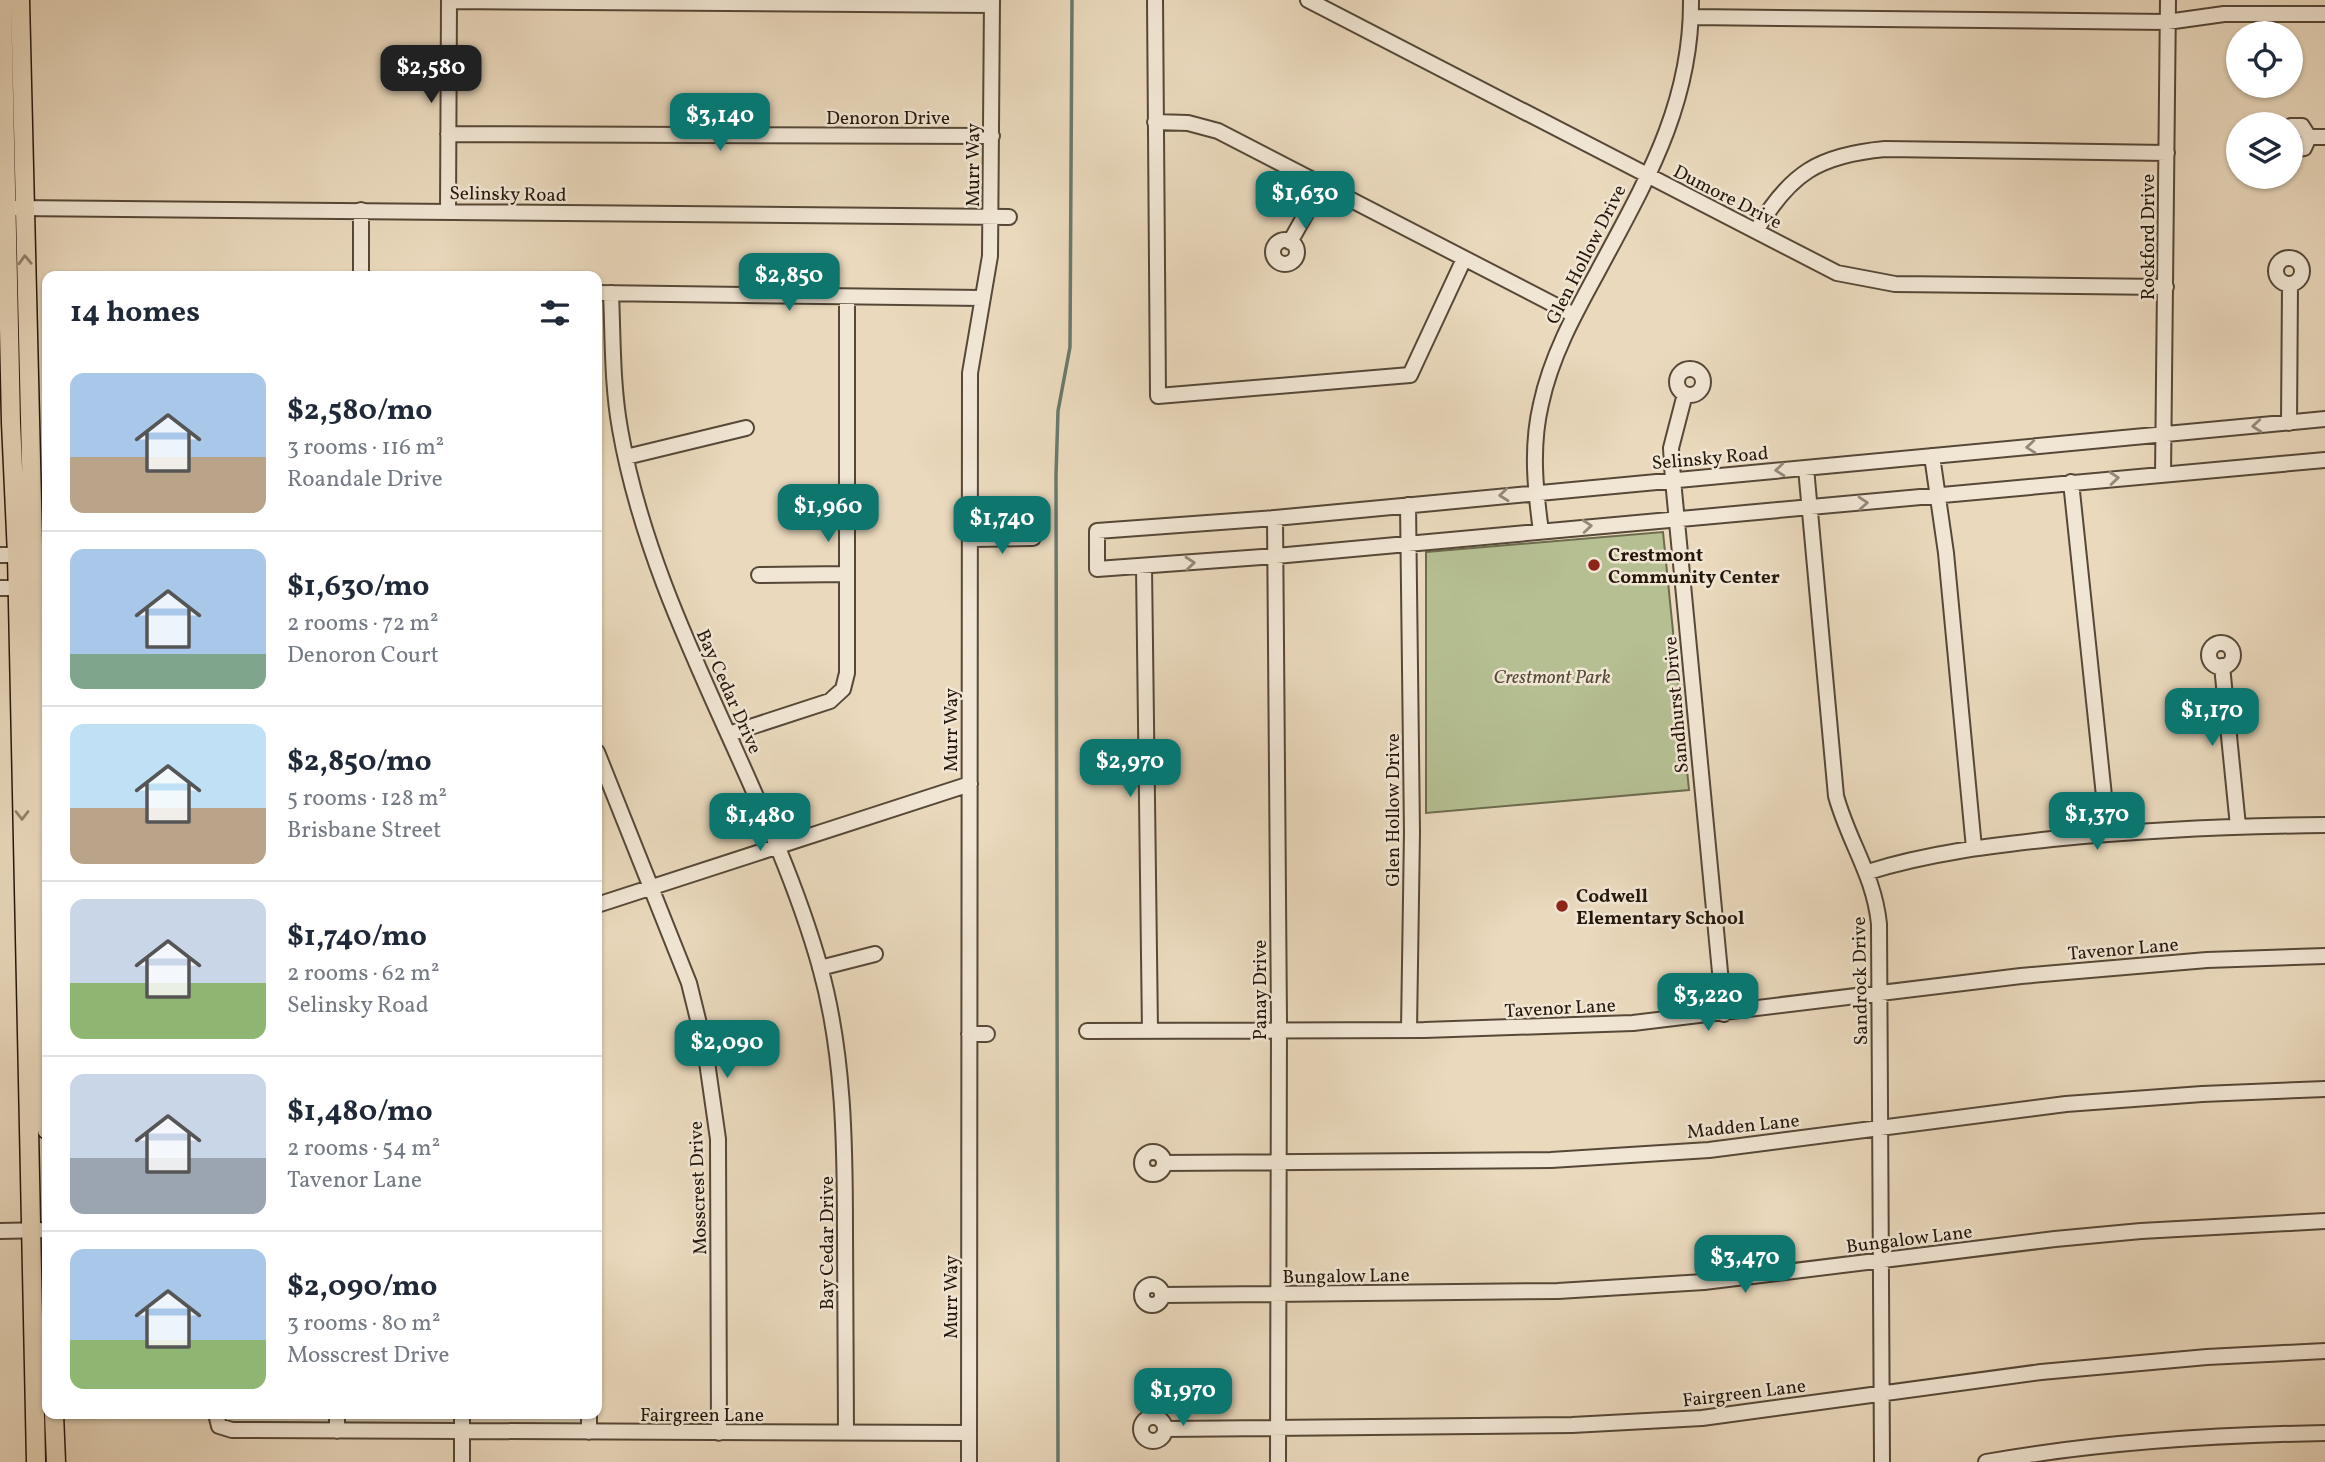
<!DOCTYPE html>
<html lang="en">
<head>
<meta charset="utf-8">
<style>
	:root { --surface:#fff; --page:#f2f2f3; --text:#1f2937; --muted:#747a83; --line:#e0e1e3; --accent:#0f766e }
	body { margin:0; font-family:Vollkorn,serif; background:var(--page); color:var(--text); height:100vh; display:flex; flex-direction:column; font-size:26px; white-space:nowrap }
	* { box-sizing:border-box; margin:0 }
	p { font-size:23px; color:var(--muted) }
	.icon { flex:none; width:38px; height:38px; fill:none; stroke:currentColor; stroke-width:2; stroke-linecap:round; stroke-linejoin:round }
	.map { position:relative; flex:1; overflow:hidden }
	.side { position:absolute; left:42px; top:271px; width:560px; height:1148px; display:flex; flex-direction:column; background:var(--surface); border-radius:14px; box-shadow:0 2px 5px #0004 }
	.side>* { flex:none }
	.buttons { position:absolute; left:2226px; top:21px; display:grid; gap:14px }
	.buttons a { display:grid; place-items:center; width:77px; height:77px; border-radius:50%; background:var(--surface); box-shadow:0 2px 5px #0004; font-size:35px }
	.price { position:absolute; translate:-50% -60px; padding:0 16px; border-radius:14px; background:var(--accent); color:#fff; font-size:23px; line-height:46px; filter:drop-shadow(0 2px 4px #0008) }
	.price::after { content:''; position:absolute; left:50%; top:42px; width:21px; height:16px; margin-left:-10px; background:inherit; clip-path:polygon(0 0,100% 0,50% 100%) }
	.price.selected { background:#222; color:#fff }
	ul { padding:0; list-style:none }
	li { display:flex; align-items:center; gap:21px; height:175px; padding:0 28px }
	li+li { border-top:2px solid var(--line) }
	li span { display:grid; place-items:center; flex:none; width:196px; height:140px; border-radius:14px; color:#555 }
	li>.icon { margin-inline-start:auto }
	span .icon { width:84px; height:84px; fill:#fffc; stroke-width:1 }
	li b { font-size:30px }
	h2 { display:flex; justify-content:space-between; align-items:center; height:84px; padding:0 28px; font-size:30px }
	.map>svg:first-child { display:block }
	.green { fill:#b5bf92; stroke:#6c6b4e; stroke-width:2 }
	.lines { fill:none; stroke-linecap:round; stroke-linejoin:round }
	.stream { stroke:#6a796c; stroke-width:3.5 }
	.minor-casing { stroke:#564837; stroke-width:18 }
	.major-casing { stroke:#24170a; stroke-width:21 }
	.minor { stroke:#f1e6d4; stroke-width:14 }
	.major { stroke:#ead9bd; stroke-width:18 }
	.oneway { stroke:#91826c }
	.oneway2 { stroke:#958979 }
	.poi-dot { fill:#8f2418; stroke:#f1e6d4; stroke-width:2.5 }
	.labels { text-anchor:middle; stroke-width:5; stroke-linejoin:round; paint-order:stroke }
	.street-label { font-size:19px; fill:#24170a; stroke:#f1e6d4 }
	.poi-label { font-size:19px; font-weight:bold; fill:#24170a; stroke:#f1e6d4; text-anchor:start }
	.park-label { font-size:19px; font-style:italic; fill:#504933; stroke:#f1e6d4 }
</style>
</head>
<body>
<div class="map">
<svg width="2325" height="1462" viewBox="0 0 2325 1462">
	<rect width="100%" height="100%" fill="#ead9bd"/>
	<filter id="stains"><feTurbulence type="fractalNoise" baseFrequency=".00286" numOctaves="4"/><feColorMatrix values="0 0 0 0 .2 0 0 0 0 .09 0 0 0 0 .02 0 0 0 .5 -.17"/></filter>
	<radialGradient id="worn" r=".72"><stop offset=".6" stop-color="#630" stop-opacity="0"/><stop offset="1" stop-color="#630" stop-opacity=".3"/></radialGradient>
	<path class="green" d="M 1663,532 L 1689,790 L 1426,813 L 1426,552 Z"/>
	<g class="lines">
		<path class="stream" d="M 1058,1462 L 1056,475 L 1058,411 L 1070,347 L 1072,0"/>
		<defs>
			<path id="minor" d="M 1155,0 L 1158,396 L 1410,375 L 1464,259
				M 1308,0 L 1837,273 L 1895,284 L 2166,287
				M 449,1 L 992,5
				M 1692,17 L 2167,22 L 2224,14 L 2325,14
				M 1155,122 L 1188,123 L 1218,131 L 1574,315
				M 2291,126 L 2302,126 L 2309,137 L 2304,148 L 2291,150
				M 448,134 L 992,136
				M 2309,137 L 2325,137
				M 16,208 L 1009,217
				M 361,210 L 361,276
				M 448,211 L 449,0
				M 1756,231 C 1790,173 1819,155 1885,149 L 2167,153
				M1273 252a12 12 0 1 1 24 0a12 12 0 1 1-24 0Z
				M 1290,242 L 1322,185
				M2276 271a13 13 0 1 1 26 0a13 13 0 1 1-26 0Z
				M 597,293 L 982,298
				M 611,293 C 613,339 612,384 620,429 C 653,619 768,783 820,967 C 844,1053 845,1144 845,1232 C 845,1299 846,1366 846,1433
				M1677 382a13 13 0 1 1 26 0a13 13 0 1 1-26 0Z
				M 1685,394 L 1671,448 L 1673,480 L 1724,1014
				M 2325,419 L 1275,518 L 1097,531 L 1097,569 L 1276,556 L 2325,460
				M 2289,423 L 2290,285
				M 1932,456 L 1946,553 L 1974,848
				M 626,457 L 746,428
				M 1806,468 L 1836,796 C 1849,843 1874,875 1879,924 L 1882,1462
				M 2163,475 L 2168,0
				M 2071,482 L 2108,834
				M 1408,505 L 1412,832 L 1409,1030
				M 1275,518 L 1279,1022 L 1278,1462
				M 1541,531 C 1535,488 1531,446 1541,404 C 1551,357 1574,315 1597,273 C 1645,183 1692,105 1691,0
				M 970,539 L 1033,538
				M 0,555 L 17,555 L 23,561
				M 1144,567 L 1150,1031
				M 759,575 L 845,574
				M 0,588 L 17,588 L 24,582
				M2209 655a12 12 0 1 1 24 0a12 12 0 1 1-24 0Z
				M 2222,666 L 2238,826
				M 729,734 L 830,701 L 843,689 L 847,673 L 847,297
				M 597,752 L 689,983 L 705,1048 L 718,1139 L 719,1433
				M 1868,872 C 1928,853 1989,846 2052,839 C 2143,830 2234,826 2325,825
				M 597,905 L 970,784
				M 820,968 L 875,954
				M 1087,1031 L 1424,1030 L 1633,1023 L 2021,976 L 2207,960 L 2325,956
				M 969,1034 L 987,1034
				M1142 1163a11 11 0 1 1 22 0a11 11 0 1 1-22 0Z
				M 1164,1163 L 1551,1160 L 1709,1150 L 2066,1104 L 2202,1094 L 2325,1089
				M 0,1231 L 47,1230
				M1142 1295a10 10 0 1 1 20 0a10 10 0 1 1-20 0Z
				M 1162,1295 L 1558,1291 L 1704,1282 L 2055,1239 L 2141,1231 L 2325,1221
				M 216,1414 L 219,1426 L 232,1430 L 969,1433
				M 337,1414 L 337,1431
				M 462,1414 L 462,1462
				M 589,1414 L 589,1432
				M1141 1429a12 12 0 1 1 24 0a12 12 0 1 1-24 0Z
				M 1165,1429 L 1572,1425 L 1702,1418 L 2041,1372 L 2207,1357 L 2325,1351
				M 969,1462 L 970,373 L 990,256 L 992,0
				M 1986,1462 C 2098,1442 2212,1435 2325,1433"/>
			<path id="major" d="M 2,0 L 11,423 L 17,555 L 36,1462
				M 20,0 L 47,1130
				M 54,1414 L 56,1462"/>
		</defs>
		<use href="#minor" class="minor-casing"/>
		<use href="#major" class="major-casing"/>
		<use href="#minor" class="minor"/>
		<use href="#major" class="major"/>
	</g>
	<defs><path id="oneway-chevron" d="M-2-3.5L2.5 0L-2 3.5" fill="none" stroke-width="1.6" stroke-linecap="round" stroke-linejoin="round" transform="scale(1.75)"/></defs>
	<g class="oneway">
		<use href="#oneway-chevron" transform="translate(25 260) rotate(-92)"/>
		<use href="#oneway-chevron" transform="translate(22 815) rotate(90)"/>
	</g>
	<g class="oneway2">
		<use href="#oneway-chevron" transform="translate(2257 426) rotate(175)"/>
		<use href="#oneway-chevron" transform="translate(2031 447) rotate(175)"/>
		<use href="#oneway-chevron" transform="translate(1780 470) rotate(175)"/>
		<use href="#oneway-chevron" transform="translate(2114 478) rotate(-5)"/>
		<use href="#oneway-chevron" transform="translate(1504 495) rotate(174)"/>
		<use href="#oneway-chevron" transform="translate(1863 503) rotate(-4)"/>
		<use href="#oneway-chevron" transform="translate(1587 526) rotate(-5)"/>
		<use href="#oneway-chevron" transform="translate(1190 563) rotate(-5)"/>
	</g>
	<g class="poi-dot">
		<circle cx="1594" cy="565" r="7"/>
		<circle cx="1562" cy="906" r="7"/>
	</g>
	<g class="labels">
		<g class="street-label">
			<text x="888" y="124">Denoron Drive</text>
			<text transform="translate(972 165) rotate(-90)" y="7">Murr Way</text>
			<text transform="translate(508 193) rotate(1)" y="7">Selinsky Road</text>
			<text transform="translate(1728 196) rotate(27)" y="7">Dumore Drive</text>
			<text transform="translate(2147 237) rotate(-90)" y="7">Rockford Drive</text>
			<text transform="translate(1585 254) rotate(-63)" y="7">Glen Hollow Drive</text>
			<text transform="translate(1710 457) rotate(-5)" y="7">Selinsky Road</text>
			<text transform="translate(730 691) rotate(66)" y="7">Bay Cedar Drive</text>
			<text transform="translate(1675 705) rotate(-95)" y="7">Sandhurst Drive</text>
			<text transform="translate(950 730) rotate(-90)" y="7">Murr Way</text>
			<text transform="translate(1392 810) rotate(-90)" y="7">Glen Hollow Drive</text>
			<text transform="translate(2123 948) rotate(-5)" y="7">Tavenor Lane</text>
			<text transform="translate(1859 981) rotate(-91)" y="7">Sandrock Drive</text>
			<text transform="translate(1259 990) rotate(-90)" y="7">Panay Drive</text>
			<text transform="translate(1560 1007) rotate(-3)" y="7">Tavenor Lane</text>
			<text transform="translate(1743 1125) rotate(-6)" y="7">Madden Lane</text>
			<text transform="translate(697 1188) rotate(-92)" y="7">Mosscrest Drive</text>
			<text transform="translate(1909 1238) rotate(-7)" y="7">Bungalow Lane</text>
			<text transform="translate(826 1243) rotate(-90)" y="7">Bay Cedar Drive</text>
			<text transform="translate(1346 1275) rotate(-1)" y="7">Bungalow Lane</text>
			<text transform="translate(950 1297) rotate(-90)" y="7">Murr Way</text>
			<text transform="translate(1744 1392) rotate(-7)" y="7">Fairgreen Lane</text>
			<text x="702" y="1421">Fairgreen Lane</text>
		</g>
		<g class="poi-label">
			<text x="1608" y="561">Crestmont<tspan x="1608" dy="22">Community Center</tspan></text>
			<text x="1576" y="902">Codwell<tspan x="1576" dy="22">Elementary School</tspan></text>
		</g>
		<g class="park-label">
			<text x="1552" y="683">Crestmont Park</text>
		</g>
	</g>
	<rect width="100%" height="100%" filter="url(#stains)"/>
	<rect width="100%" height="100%" fill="url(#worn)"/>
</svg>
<div class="buttons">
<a><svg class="icon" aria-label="locate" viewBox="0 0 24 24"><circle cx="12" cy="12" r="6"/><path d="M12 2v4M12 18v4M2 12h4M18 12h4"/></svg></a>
<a><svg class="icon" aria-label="layers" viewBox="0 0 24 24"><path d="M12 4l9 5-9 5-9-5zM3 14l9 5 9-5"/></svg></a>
</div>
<b class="price selected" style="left:431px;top:105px">$2,580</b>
<b class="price" style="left:720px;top:153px">$3,140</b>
<b class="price" style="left:1305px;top:231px">$1,630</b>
<b class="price" style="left:789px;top:313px">$2,850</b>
<b class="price" style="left:828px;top:544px">$1,960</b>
<b class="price" style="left:1002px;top:556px">$1,740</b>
<b class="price" style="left:2212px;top:748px">$1,170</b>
<b class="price" style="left:1130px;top:799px">$2,970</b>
<b class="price" style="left:2097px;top:852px">$1,370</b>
<b class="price" style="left:760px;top:853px">$1,480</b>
<b class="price" style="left:1708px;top:1033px">$3,220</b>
<b class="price" style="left:727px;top:1080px">$2,090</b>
<b class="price" style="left:1745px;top:1295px">$3,470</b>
<b class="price" style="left:1183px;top:1428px">$1,970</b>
<section class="side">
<h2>14 homes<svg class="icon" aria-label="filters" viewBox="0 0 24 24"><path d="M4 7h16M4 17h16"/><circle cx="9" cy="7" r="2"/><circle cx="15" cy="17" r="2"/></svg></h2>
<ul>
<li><span style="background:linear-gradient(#a9c7e8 60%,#b9a48a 0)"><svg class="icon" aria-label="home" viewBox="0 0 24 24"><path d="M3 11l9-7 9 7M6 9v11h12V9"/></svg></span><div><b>$2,580/mo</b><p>3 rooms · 116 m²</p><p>Roandale Drive</p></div></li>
<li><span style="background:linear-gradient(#a9c7e8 75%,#7fa58c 0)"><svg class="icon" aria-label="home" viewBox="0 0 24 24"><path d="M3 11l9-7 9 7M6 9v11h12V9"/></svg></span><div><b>$1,630/mo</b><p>2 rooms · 72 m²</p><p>Denoron Court</p></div></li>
<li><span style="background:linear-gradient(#bfe0f5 60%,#b9a48a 0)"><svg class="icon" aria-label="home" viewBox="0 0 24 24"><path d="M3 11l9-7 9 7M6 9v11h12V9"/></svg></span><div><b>$2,850/mo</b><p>5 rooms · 128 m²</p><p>Brisbane Street</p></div></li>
<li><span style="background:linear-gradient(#c9d6e8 60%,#8fb573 0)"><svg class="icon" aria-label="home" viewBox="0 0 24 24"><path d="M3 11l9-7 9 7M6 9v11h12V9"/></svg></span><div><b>$1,740/mo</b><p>2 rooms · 62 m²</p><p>Selinsky Road</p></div></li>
<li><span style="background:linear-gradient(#c9d6e8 60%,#9aa5b1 0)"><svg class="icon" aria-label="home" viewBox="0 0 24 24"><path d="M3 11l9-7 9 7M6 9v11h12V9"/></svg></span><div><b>$1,480/mo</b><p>2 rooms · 54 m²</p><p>Tavenor Lane</p></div></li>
<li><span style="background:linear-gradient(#a9c7e8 65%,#8fb573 0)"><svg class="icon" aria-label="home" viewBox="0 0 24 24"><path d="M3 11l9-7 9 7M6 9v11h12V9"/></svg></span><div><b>$2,090/mo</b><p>3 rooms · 80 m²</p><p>Mosscrest Drive</p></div></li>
</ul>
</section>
</div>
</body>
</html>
